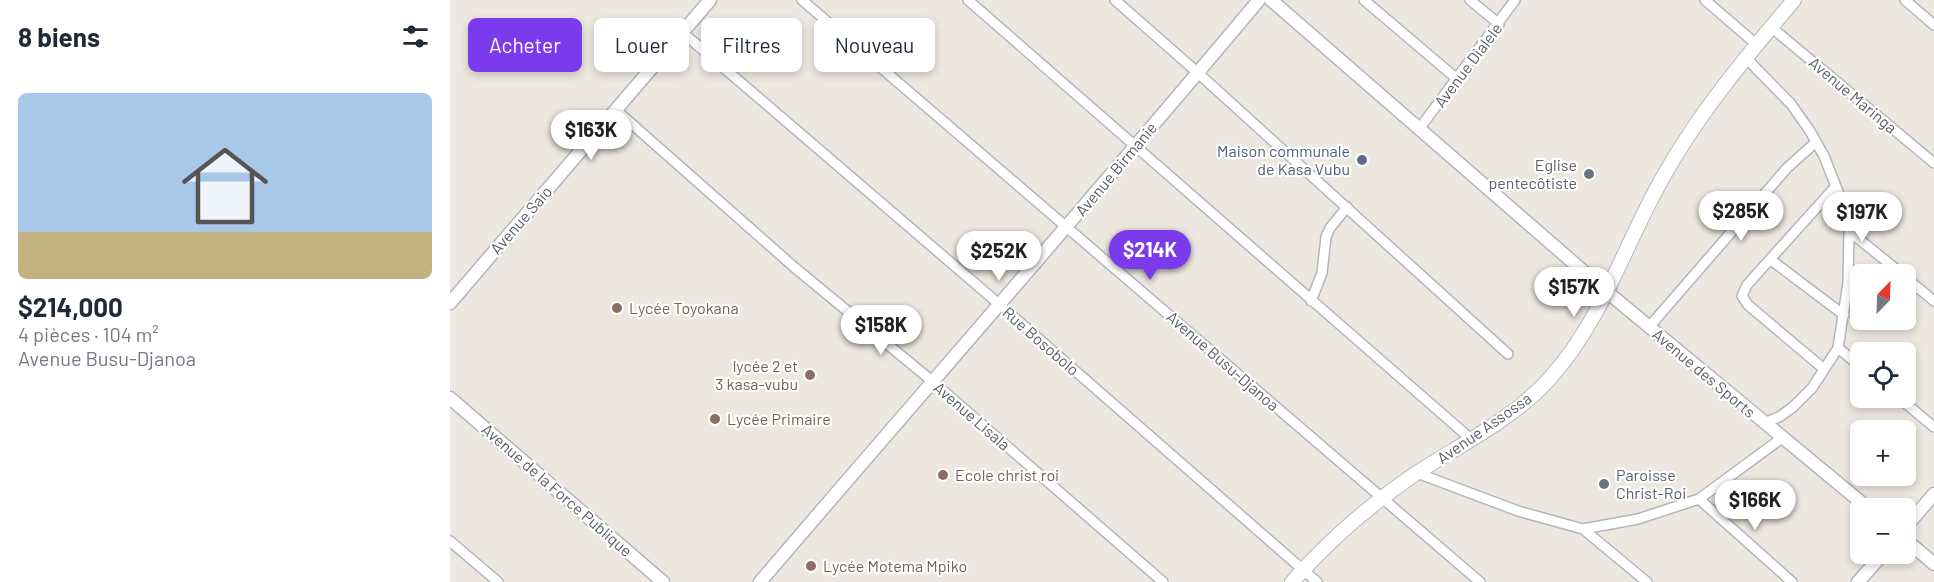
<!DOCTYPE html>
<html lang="fr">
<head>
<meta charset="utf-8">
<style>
	:root { --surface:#fff; --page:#f2f2f3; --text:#1f2937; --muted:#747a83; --accent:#7c3aed }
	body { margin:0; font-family:Barlow,sans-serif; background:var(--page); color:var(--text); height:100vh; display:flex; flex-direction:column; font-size:22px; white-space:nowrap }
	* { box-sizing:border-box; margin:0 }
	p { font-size:20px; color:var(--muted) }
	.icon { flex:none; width:33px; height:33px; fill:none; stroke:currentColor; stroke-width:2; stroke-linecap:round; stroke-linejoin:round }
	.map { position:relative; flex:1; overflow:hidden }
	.details { display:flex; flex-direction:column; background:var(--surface); width:450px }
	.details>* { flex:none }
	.banner { position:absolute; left:18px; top:18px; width:570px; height:54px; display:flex; gap:12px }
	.needle { width:39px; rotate:23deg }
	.tools { position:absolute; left:1400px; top:264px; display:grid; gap:12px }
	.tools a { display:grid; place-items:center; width:66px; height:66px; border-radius:9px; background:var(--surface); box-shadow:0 3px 9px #0003; font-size:30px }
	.price { position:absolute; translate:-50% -51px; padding:0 14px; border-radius:21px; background:#fff; color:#222; font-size:20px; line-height:39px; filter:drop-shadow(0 2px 3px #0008) }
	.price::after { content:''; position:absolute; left:50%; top:36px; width:18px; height:14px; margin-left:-9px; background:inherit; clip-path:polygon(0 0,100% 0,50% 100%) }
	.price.selected { background:var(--accent); color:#fff }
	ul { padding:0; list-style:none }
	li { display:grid; align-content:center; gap:12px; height:318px; padding:0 18px }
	li span { display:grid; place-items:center; height:186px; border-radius:9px; color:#555 }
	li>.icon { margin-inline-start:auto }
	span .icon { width:108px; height:108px; fill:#fffc; stroke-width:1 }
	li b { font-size:26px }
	h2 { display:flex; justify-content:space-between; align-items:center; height:72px; padding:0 18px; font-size:26px }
	.tag { padding:0 21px; border-radius:9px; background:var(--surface); box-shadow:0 3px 9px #0003; font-size:21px; line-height:54px }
	.tag.selected { background:var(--accent); color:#fff }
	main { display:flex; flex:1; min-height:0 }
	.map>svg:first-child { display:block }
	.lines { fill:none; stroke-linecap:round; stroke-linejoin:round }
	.minor-casing { stroke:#b2b6bb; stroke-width:12 }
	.tertiary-casing { stroke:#b2b6bb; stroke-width:15 }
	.secondary-casing { stroke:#b3b8bd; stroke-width:16 }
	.minor { stroke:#fff; stroke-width:9 }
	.tertiary { stroke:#fff; stroke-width:12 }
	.secondary { stroke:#fff; stroke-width:14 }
	.service-dot { fill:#5c6f8a; stroke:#fff; stroke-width:2 }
	.worship-dot { fill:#6b7280; stroke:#fff; stroke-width:2 }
	.education-dot { fill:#8d6e63; stroke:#fff; stroke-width:2 }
	.labels { text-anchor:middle; stroke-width:4.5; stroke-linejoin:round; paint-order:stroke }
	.street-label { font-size:16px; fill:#585d61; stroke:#fff }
	.service-label { font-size:16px; fill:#4e5e75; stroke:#fff; text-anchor:end }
	.worship-label { font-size:16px; fill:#5b616d; stroke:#fff; text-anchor:end }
	.education-label { font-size:16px; fill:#785e54; stroke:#fff; text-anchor:start }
</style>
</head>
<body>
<main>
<section class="details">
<h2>8 biens<svg class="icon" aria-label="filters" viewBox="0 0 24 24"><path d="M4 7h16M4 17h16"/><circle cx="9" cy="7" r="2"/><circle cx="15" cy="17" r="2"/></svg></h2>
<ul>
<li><span style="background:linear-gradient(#a9c7e8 75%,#c2b280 0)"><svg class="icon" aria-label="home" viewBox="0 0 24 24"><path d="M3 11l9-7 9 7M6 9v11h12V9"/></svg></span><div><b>$214,000</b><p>4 pièces · 104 m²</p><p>Avenue Busu-Djanoa</p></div></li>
</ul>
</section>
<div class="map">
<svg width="1484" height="582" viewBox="0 0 1484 582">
	<rect width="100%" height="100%" fill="#ece8df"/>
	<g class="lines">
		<defs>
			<path id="minor" d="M 352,0 L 1030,582
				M 518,0 L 1022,440
				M 665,0 L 748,73 L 1058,354
				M 914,0 L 1007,79
				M 1020,0 L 1049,24
				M 1255,0 L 1306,44
				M 1455,0 L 1484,25
				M 1321,27 L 1484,163
				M 232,32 L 535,292 L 867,582
				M 1295,57 L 1341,104 L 1360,131 L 1374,156 L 1392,202 L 1399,231 L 1398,283 L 1388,348 L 1362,388 L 1343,407 L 1329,417 L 1314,423
				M 166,110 L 344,267 L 482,381 L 713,582
				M 969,129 L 1065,0
				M 1399,231 L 1452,274
				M 1321,260 L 1394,315
				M 1455,277 L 1484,301
				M 861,301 L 872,273 L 876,237 L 880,228 L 897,207
				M 1199,327 L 1337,168 L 1366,142
				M 1388,348 L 1410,366
				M 1374,369 L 1298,305 L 1292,296 L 1297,285 L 1386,186
				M 1449,398 L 1484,427
				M 967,473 L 1068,511 L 1133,529 L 1188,519 L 1249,499 L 1332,438
				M 1249,499 L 1342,582
				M 1133,529 L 1197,582
				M 0,541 L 48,582"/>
			<path id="tertiary" d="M 821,0 L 1156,291 L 1418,508
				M 0,303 L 260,0
				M 0,398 L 213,582
				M 1455,528 L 1484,494
				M 1455,539 L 1484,564
				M 310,582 C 476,388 645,196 809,0
				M 1408,582 L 1433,554"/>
			<path id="secondary" d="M 842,582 C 878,541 920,505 965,474 C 1011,444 1064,419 1101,377 C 1152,320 1175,244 1212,179 C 1248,114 1296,57 1344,0"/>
		</defs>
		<use href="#minor" class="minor-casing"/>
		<use href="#tertiary" class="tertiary-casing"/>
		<use href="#secondary" class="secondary-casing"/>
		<use href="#minor" class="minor"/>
		<use href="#tertiary" class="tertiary"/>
		<use href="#secondary" class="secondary"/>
	</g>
	<circle class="service-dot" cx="912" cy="160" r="6"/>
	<g class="worship-dot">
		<circle cx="1139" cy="174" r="6"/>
		<circle cx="1154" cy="484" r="6"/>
	</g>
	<g class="education-dot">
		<circle cx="167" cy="308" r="6"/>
		<circle cx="360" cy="375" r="6"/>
		<circle cx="265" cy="419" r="6"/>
		<circle cx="493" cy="475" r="6"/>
		<circle cx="361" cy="566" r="6"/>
	</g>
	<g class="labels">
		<g class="street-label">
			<text transform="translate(1018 65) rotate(-53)" y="6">Avenue Dialele</text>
			<text transform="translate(1403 95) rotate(40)" y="6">Avenue Maringa</text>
			<text transform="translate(666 169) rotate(-50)" y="6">Avenue Birmanie</text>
			<text transform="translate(71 220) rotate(-49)" y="6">Avenue Saio</text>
			<text transform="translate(591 341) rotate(41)" y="6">Rue Bosobolo</text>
			<text transform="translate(773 361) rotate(41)" y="6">Avenue Busu-Djanoa</text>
			<text transform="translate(1254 373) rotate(40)" y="6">Avenue des Sports</text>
			<text transform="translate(522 416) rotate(41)" y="6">Avenue Lisala</text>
			<text transform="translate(1034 428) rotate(-35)" y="6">Avenue Assossa</text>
			<text transform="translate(107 490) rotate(41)" y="6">Avenue de la Force Publique</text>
		</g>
		<g class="service-label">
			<text x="900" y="157">Maison communale<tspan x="900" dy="18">de Kasa Vubu</tspan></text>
		</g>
		<g class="worship-label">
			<text x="1127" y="171">Eglise<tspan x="1127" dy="18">pentecôtiste</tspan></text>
			<text x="1166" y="481" text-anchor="start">Paroisse<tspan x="1166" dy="18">Christ-Roi</tspan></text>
		</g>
		<g class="education-label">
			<text x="179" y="314">Lycée Toyokana</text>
			<text x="348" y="372" text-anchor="end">lycée 2 et<tspan x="348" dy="18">3 kasa-vubu</tspan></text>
			<text x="277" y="425">Lycée Primaire</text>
			<text x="505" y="481">Ecole christ roi</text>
			<text x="373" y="572">Lycée Motema Mpiko</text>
		</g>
	</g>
</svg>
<div class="tools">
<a><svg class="needle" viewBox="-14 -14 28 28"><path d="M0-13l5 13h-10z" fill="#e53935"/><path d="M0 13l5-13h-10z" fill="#747a83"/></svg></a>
<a><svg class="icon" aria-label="locate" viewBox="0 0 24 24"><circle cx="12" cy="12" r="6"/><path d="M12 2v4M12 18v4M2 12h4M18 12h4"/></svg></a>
<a>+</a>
<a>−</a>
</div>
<b class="price" style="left:141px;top:161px">$163K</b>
<b class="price" style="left:1291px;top:242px">$285K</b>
<b class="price" style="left:1412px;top:243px">$197K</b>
<b class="price selected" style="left:700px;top:281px">$214K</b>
<b class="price" style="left:549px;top:282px">$252K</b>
<b class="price" style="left:1124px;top:318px">$157K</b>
<b class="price" style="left:431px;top:356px">$158K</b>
<b class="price" style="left:1305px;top:531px">$166K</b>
<div class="banner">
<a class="tag selected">Acheter</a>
<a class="tag">Louer</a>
<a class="tag">Filtres</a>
<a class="tag">Nouveau</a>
</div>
</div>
</main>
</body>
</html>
